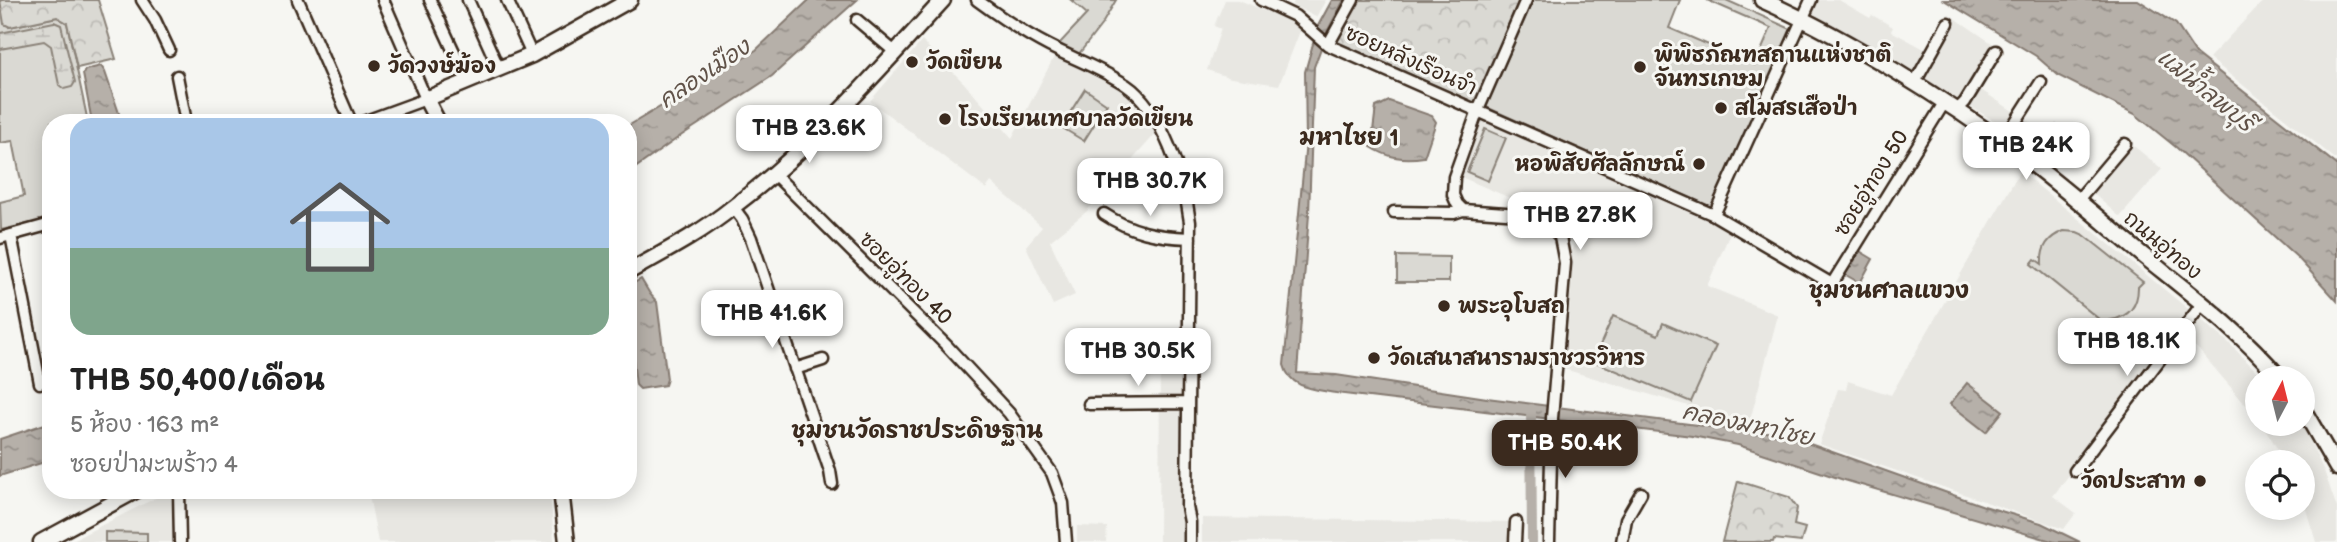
<!DOCTYPE html>
<html lang="th">
<head>
<meta charset="utf-8">
<style>
	:root { --surface:#fff; --page:#f2f2f2; --text:#222; --muted:#767676; --accent:#3b2a1e }
	body { margin:0; font-family:"Balsamiq Sans","Playpen Sans Thai",sans-serif; background:var(--page); color:var(--text); height:100vh; display:flex; flex-direction:column; font-size:26px; white-space:nowrap }
	* { box-sizing:border-box; margin:0 }
	p { font-size:23px; color:var(--muted) }
	.icon { flex:none; width:38px; height:38px; fill:none; stroke:currentColor; stroke-width:2; stroke-linecap:round; stroke-linejoin:round }
	.map { position:relative; flex:1; overflow:hidden }
	.sheet { position:absolute; left:42px; top:114px; width:595px; height:385px; display:flex; flex-direction:column; background:var(--surface); border-radius:28px; box-shadow:0 4px 18px #0003 }
	.sheet>* { flex:none }
	.needle { width:46px; rotate:7deg }
	.tools { position:absolute; left:2245px; top:366px; display:grid; gap:14px }
	.tools a { display:grid; place-items:center; width:70px; height:70px; border-radius:50%; background:var(--surface); box-shadow:0 4px 18px #0003; font-size:35px }
	.price { position:absolute; translate:-50% -60px; padding:0 16px; border-radius:14px; background:#fff; color:#222; font-size:23px; line-height:46px; filter:drop-shadow(0 2px 4px #0008) }
	.price::after { content:''; position:absolute; left:50%; top:42px; width:21px; height:16px; margin-left:-10px; background:inherit; clip-path:polygon(0 0,100% 0,50% 100%) }
	.price.selected { background:var(--accent); color:#fff }
	ul { padding:0; list-style:none }
	li { display:grid; align-content:center; gap:14px; height:371px; padding:0 28px }
	li span { display:grid; place-items:center; height:217px; border-radius:21px; color:#555 }
	li>.icon { margin-inline-start:auto }
	span .icon { width:126px; height:126px; fill:#fffc; stroke-width:1 }
	li b { font-size:30px }
	.map>svg:first-child { display:block }
	.built { fill:#e8e7e2 }
	.green { fill:#dad9d3; stroke:#8a8278; stroke-width:2 }
	.forest { fill:url(#forest-crowns); stroke:#8a8278; stroke-width:2 }
	.wetland { fill:url(#wetland-marsh); stroke:#8a8278; stroke-width:2 }
	.water { fill:url(#water-ripples); stroke:#857a71; stroke-width:2 }
	.lines { fill:none; stroke-linecap:round; stroke-linejoin:round }
	.canal { stroke:#b6b0a9; stroke-width:10 }
	.minor-casing { stroke:#3b2a1e; stroke-width:15 }
	.secondary-casing { stroke:#3b2a1e; stroke-width:19 }
	.minor { stroke:#f6f6f2; stroke-width:10 }
	.secondary { stroke:#f6f6f2; stroke-width:14 }
	.poi-dot { fill:#3b2a1e; stroke:#f6f6f2; stroke-width:2.5 }
	.labels { text-anchor:middle; stroke-width:6; stroke-linejoin:round; paint-order:stroke }
	.poi-label { font-size:21px; font-weight:bold; fill:#3b2a1e; stroke:#f6f6f2; text-anchor:start }
	.street-label { font-size:21px; fill:#3b2a1e; stroke:#f6f6f2 }
	.water-label { font-size:23px; font-style:italic; fill:#605248; stroke:#f6f6f2 }
	.neighbourhood-label { font-size:23px; font-weight:bold; fill:#3b2a1e; stroke:#f6f6f2 }
</style>
</head>
<body>
<div class="map">
<svg width="2337" height="542" viewBox="0 0 2337 542">
	<defs>
		<pattern id="forest-crowns" width="20" height="18" patternUnits="userSpaceOnUse" patternTransform="scale(1.75)"><rect width="20" height="18" fill="#dad9d3"/><path d="M2 6a3 3 0 1 1 6 0M12 15a3 3 0 1 1 6 0" fill="none" stroke="#bcbab5"/></pattern>
		<pattern id="wetland-marsh" width="20" height="14" patternUnits="userSpaceOnUse" patternTransform="scale(1.75)"><rect width="20" height="14" fill="#dad9d3"/><path d="M1 5h8M5 5V1M11 12h8M15 12V8" fill="none" stroke="#bcbab5"/></pattern>
		<pattern id="water-ripples" width="26" height="14" patternUnits="userSpaceOnUse" patternTransform="scale(1.75)"><rect width="26" height="14" fill="#b6b0a9"/><path d="M2 4q2-2 4 0t4 0M15 11q2-2 4 0t4 0" fill="none" stroke="#958f89"/></pattern>
	</defs>
	<rect width="100%" height="100%" fill="#f6f6f2"/>
	<filter id="ink" filterUnits="userSpaceOnUse"><feTurbulence type="fractalNoise" baseFrequency=".0143" numOctaves="2"/><feDisplacementMap in="SourceGraphic" scale="14" xChannelSelector="R" yChannelSelector="G"/><feConvolveMatrix kernelMatrix="1 2 1 2 8 2 1 2 1" color-interpolation-filters="sRGB"/></filter>
	<g filter="url(#ink)">
		<path class="built" d="M 1225,0 L 1239,0 L 1302,26 L 1279,85 L 1231,78 L 1207,70 L 1221,29 L 1214,26 Z
			M 1295,0 L 1326,0 L 1316,17 L 1292,5 Z
			M 1815,0 L 1839,0 L 1870,18 L 1872,15 L 1893,27 L 1891,31 L 1928,51 L 1949,14 L 2002,50 L 1978,88 L 2040,129 L 2043,126 L 2050,130 L 2056,123 L 2066,130 L 2047,157 L 2003,126 L 1809,11 Z
			M 2264,0 L 2337,0 L 2337,160 L 2209,58 Z
			M 922,41 L 964,83 L 1012,138 L 1055,55 L 1116,86 L 1140,105 L 1139,109 L 1158,131 L 1086,212 L 1050,241 L 1075,295 L 1053,305 L 1026,246 L 1042,227 L 991,182 L 986,189 L 870,101 Z
			M 1482,121 L 1731,231 L 1707,286 L 1778,315 L 1749,424 L 1564,369 L 1572,274 L 1571,253 L 1574,243 L 1565,239 L 1571,224 L 1461,177 Z
			M 2130,143 L 2162,169 L 2120,217 L 2089,190 Z
			M 2020,171 L 2227,341 L 2263,378 L 2258,378 L 2257,418 L 2198,349 L 2177,333 L 2053,496 L 2076,513 L 2064,529 L 1819,444 L 1838,389 L 1846,390 L 1848,381 L 1891,395 Z
			M 1160,359 L 1185,360 L 1182,542 L 1159,542 Z
			M 2262,424 L 2299,424 L 2305,431 L 2324,471 L 2337,508 L 2337,542 L 2316,542 L 2303,500 L 2303,462 L 2286,462 Z
			M 171,490 L 174,490 L 173,542 L 69,542 Z
			M 368,490 L 521,490 L 524,494 L 550,490 L 554,542 L 378,542 Z
			M 1202,518 L 1514,522 L 1514,542 L 1202,542 Z
			M 1077,526 L 1107,527 L 1106,542 L 1077,542 Z"/>
		<path class="green" d="M 1071,0 L 1116,0 L 1102,24 L 1078,55 L 1059,44 L 1087,14 Z
			M 1533,0 L 1680,0 L 1669,28 L 1755,65 L 1771,28 L 1707,0 L 1726,0 L 1793,30 L 1713,208 L 1486,107 Z
			M 0,4 L 9,27 L 57,17 L 67,23 L 88,122 L 51,122 L 51,219 L 1,230 L 0,202 L 24,196 L 13,141 L 0,143 Z
			M 1085,89 L 1107,104 L 1084,141 L 1061,127 Z
			M 1485,129 L 1506,138 L 1488,181 L 1467,172 Z
			M 2064,231 L 2077,232 L 2084,235 L 2143,282 L 2138,287 C 2138,306 2129,317 2111,320 L 2114,323 L 2110,328 L 2031,264 L 2035,259 L 2042,264 C 2041,247 2048,237 2064,231 Z
			M 1397,256 L 1449,257 L 1449,282 L 1397,282 Z
			M 1613,316 L 1658,335 L 1663,323 L 1716,346 L 1691,402 L 1593,361 Z
			M 105,532 L 147,533 L 147,542 L 105,542 Z"/>
		<path class="forest" d="M 0,0 L 98,0 L 116,59 L 77,68 L 67,23 L 57,17 L 10,27 L 4,24 Z
			M 1359,0 L 1519,0 L 1475,103 L 1337,42 Z
			M 1738,481 L 1789,497 L 1797,508 L 1794,525 L 1805,528 L 1801,542 L 1774,539 L 1773,542 L 1722,542 Z"/>
		<path class="wetland" d="M 54,22 L 61,25 L 75,82 L 72,87 L 64,89 L 59,85 L 51,46 L 44,41 L 0,49 L 0,33 Z"/>
		<path class="water" d="M 809,0 L 857,0 L 772,76 L 682,135 L 628,173 L 628,126 L 756,50 Z
			M 1332,0 L 1344,0 L 1327,32 L 1314,67 L 1309,214 L 1297,373 L 1336,375 L 1487,398 L 1728,429 L 1758,430 L 1793,438 L 1984,506 L 2041,523 L 2080,542 L 2055,542 L 1841,479 L 1738,445 L 1692,436 L 1336,393 C 1315,389 1290,389 1284,365 L 1306,142 L 1305,72 L 1318,26 Z
			M 1944,0 L 2138,0 L 2176,24 L 2196,54 L 2337,165 L 2337,301 L 2298,258 L 2177,148 L 2135,114 L 2059,76 L 2036,56 Z
			M 101,66 L 105,72 L 122,122 L 92,122 L 83,74 L 85,70 Z
			M 1389,101 L 1432,116 L 1436,122 L 1424,157 C 1404,160 1388,158 1371,147 L 1376,107 Z
			M 1858,250 L 1873,259 L 1860,283 L 1844,274 Z
			M 641,279 L 650,294 L 657,302 L 667,379 L 665,385 L 640,389 L 636,385 L 628,313 L 628,286 Z
			M 1967,383 L 2003,411 L 1986,432 L 1950,404 Z
			M 51,422 L 51,460 L 0,476 L 0,439 Z"/>
		<g class="lines">
			<path class="canal" d="M 1531,409 L 1532,542"/>
			<defs>
				<path id="minor" d="M 142,0 L 155,20 L 169,50
					M 298,0 L 351,122
					M 430,0 L 468,82
					M 468,0 L 499,69
					M 507,0 L 532,55
					M 977,0 C 1000,17 1024,33 1049,46 C 1074,59 1102,69 1126,85 C 1162,109 1185,181 1190,222 L 1187,507 L 1190,522 L 1190,542
					M 1261,0 L 1295,16 L 1328,45 L 1714,215 L 1832,284 L 1944,103
					M 857,20 L 895,52
					M 1328,45 L 1353,0
					M 177,76 L 186,122
					M 1914,84 L 1948,23
					M 1956,111 L 1965,102 L 1996,51
					M 363,122 L 426,99 L 383,0
					M 2002,143 L 2041,82
					M 774,174 L 947,346 L 1009,413 L 1052,473 L 1063,503 L 1066,542
					M 2077,201 L 2125,144
					M 733,207 L 742,219 L 751,238 L 830,471 L 832,484
					M 1463,210 L 1457,204 L 1453,195 L 1454,177 L 1478,110 L 1526,0
					M 1394,212 L 1454,213 L 1463,210 L 1534,215 L 1545,219 L 1560,237 L 1565,263 L 1552,418 L 1549,542
					M 1104,214 C 1131,232 1158,237 1190,238
					M 1714,215 L 1811,0
					M 11,235 L 40,383
					M 0,238 L 51,224
					M 795,369 L 823,360
					M 1089,404 L 1188,403
					M 2075,471 L 2202,304
					M 179,490 L 180,542
					M 1515,542 L 1516,522
					M 1622,542 L 1626,519 L 1641,493"/>
				<path id="secondary" d="M 1762,0 C 1849,39 1945,99 2022,156 C 2064,188 2104,223 2145,257 C 2192,295 2241,332 2280,378
					M 438,122 L 426,99 L 532,55 L 630,0
					M 628,272 C 664,252 701,233 733,207 C 811,148 877,72 943,0
					M 2303,409 L 2337,468
					M 561,490 L 567,542
					M 41,542 L 137,490"/>
			</defs>
			<use href="#minor" class="minor-casing"/>
			<use href="#secondary" class="secondary-casing"/>
			<use href="#minor" class="minor"/>
			<use href="#secondary" class="secondary"/>
		</g>
	</g>
	<g class="poi-dot">
		<circle cx="912" cy="62" r="7"/>
		<circle cx="374" cy="66" r="7"/>
		<circle cx="1640" cy="67" r="7"/>
		<circle cx="1721" cy="108" r="7"/>
		<circle cx="945" cy="119" r="7"/>
		<circle cx="1699" cy="164" r="7"/>
		<circle cx="1444" cy="306" r="7"/>
		<circle cx="1374" cy="358" r="7"/>
		<circle cx="2200" cy="481" r="7"/>
	</g>
	<g class="labels">
		<g class="poi-label">
			<text x="1654" y="62">พิพิธภัณฑสถานแห่งชาติ<tspan x="1654" dy="24">จันทรเกษม</tspan></text>
			<text x="926" y="69">วัดเขียน</text>
			<text x="388" y="73">วัดวงษ์ฆ้อง</text>
			<text x="1735" y="115">สโมสรเสือป่า</text>
			<text x="959" y="126">โรงเรียนเทศบาลวัดเขียน</text>
			<text x="1685" y="171" text-anchor="end">หอพิสัยศัลลักษณ์</text>
			<text x="1458" y="313">พระอุโบสถ</text>
			<text x="1388" y="365">วัดเสนาสนารามราชวรวิหาร</text>
			<text x="2186" y="488" text-anchor="end">วัดประสาท</text>
		</g>
		<g class="street-label">
			<text transform="translate(1411 60) rotate(24)" y="7">ซอยหลังเรือนจำ</text>
			<text transform="translate(1871 183) rotate(-58)" y="7">ซอยอู่ทอง 50</text>
			<text transform="translate(2163 245) rotate(40)" y="7">ถนนอู่ทอง</text>
			<text transform="translate(906 278) rotate(45)" y="7">ซอยอู่ทอง 40</text>
		</g>
		<g class="water-label">
			<text transform="translate(704 73) rotate(-34)" y="8">คลองเมือง</text>
			<text transform="translate(2206 90) rotate(39)" y="8">แม่น้ำลพบุรี</text>
			<text transform="translate(1748 424) rotate(12)" y="8">คลองมหาไชย</text>
		</g>
		<g class="neighbourhood-label">
			<text x="1349" y="145">มหาไชย 1</text>
			<text x="1889" y="298">ชุมชนศาลแขวง</text>
			<text x="917" y="438">ชุมชนวัดราชประดิษฐาน</text>
		</g>
	</g>
</svg>
<div class="tools">
<a><svg class="needle" viewBox="-14 -14 28 28"><path d="M0-13l5 13h-10z" fill="#e53935"/><path d="M0 13l5-13h-10z" fill="#767676"/></svg></a>
<a><svg class="icon" aria-label="locate" viewBox="0 0 24 24"><circle cx="12" cy="12" r="6"/><path d="M12 2v4M12 18v4M2 12h4M18 12h4"/></svg></a>
</div>
<b class="price" style="left:809px;top:165px">THB 23.6K</b>
<b class="price" style="left:2026px;top:182px">THB 24K</b>
<b class="price" style="left:1150px;top:218px">THB 30.7K</b>
<b class="price" style="left:1580px;top:252px">THB 27.8K</b>
<b class="price" style="left:772px;top:350px">THB 41.6K</b>
<b class="price" style="left:2127px;top:378px">THB 18.1K</b>
<b class="price" style="left:1138px;top:388px">THB 30.5K</b>
<b class="price selected" style="left:1565px;top:480px">THB 50.4K</b>
<section class="sheet">
<ul>
<li><span style="background:linear-gradient(#a9c7e8 60%,#7fa58c 0)"><svg class="icon" aria-label="home" viewBox="0 0 24 24"><path d="M3 11l9-7 9 7M6 9v11h12V9"/></svg></span><div><b>THB 50,400/เดือน</b><p>5 ห้อง · 163 m²</p><p>ซอยป่ามะพร้าว 4</p></div></li>
</ul>
</section>
</div>
</body>
</html>
